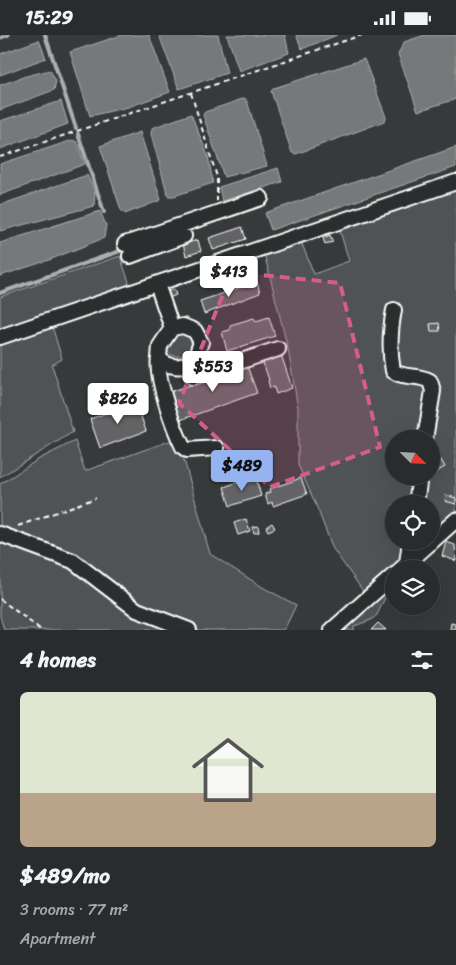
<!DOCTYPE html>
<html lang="en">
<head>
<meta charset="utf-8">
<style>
	:root { --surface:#292c2c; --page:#313434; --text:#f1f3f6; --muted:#a5a7a9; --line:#454848; --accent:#95b2f1 }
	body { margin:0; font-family:Sriracha,sans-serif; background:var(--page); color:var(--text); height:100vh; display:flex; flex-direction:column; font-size:19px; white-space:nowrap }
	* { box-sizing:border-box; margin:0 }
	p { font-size:16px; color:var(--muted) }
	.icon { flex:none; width:28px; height:28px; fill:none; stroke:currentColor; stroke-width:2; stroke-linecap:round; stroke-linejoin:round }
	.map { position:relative; height:595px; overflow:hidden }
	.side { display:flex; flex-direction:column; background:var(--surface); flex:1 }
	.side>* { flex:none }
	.needle { width:32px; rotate:114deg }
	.tools { position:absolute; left:385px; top:395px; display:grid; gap:10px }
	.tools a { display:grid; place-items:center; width:55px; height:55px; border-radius:50%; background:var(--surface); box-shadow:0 5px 20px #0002,0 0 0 1px var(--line); font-size:25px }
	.price { position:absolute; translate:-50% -42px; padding:0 11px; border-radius:5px; background:#fff; color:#222; font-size:16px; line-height:32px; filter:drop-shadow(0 1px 2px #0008) }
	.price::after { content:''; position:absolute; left:50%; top:30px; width:15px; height:11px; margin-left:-8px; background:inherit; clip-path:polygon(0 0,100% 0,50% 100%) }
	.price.on { background:var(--accent); color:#111 }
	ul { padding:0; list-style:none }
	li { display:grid; align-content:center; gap:10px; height:265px; padding:0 20px }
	li span { display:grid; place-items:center; height:155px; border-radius:8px; color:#555 }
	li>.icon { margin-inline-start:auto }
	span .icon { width:90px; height:90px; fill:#fffc; stroke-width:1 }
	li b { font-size:21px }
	h2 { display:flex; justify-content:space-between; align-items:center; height:60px; padding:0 20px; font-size:21px }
	.status { display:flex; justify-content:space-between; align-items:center; height:35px; padding:0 25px; background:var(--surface); direction:ltr }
	.status svg { height:14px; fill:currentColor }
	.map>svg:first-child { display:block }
	.green { fill:#505354; stroke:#a8a9aa; fill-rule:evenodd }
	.water { fill:#767879; stroke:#adaeaf }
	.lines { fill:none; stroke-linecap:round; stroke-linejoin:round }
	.stream { stroke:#adaeaf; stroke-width:4 }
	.building { fill:#636465; stroke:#fff }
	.minor-casing { stroke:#fff; stroke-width:18 }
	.path { stroke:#fff; stroke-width:2; stroke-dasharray:5 4; stroke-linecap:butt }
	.minor { stroke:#2a2d2e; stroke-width:14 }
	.marked { fill:#d45d8c; fill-opacity:0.2; stroke:#d45d8c; stroke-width:4; stroke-dasharray:10 6; stroke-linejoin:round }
</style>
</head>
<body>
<div class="status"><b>15:29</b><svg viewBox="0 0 49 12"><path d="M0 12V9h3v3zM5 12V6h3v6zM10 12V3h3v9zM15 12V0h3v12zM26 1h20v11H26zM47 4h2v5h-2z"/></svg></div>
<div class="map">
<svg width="456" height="595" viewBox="0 0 456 595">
	<rect width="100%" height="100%" fill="#373a3b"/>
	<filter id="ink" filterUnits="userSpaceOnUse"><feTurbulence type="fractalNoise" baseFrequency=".02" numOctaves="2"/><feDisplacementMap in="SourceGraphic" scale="10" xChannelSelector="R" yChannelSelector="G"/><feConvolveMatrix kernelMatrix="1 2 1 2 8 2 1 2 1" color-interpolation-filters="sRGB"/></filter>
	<g filter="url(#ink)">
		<path class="green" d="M 456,153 L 456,476 L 431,497 L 431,469 L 394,469 L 394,506 L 420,506 L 363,556 L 333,514 L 316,470 L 298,430 L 298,373 L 288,314 L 264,218 L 300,204 L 314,239 L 349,226 L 339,193 ZM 394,404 L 431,404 L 431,441 L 394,441 Z
			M 120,221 L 129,247 L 128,252 L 0,299 L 0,262 Z
			M 52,291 L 62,324 L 52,330 L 73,397 L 0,442 L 0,309 Z
			M 175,297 L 195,301 L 193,315 C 183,322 171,325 165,312 Z
			M 178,403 L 210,519 L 264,553 L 296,570 L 285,593 L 282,595 L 199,595 L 136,572 L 77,526 L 0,496 L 0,449 L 39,424 L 75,406 L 85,436 Z
			M 0,504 L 71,529 L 180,595 L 4,595 L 0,581 Z
			M 388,556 L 377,580 L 371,585 L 354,591 L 353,595 L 343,595 L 349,588 Z"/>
		<path class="water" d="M 122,0 L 149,0 L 170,57 L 128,72 L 90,81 L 70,17 Z
			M 159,0 L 218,0 L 227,38 L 179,54 Z
			M 227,0 L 285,0 L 289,18 L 239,36 Z
			M 296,0 L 337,0 L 302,14 Z
			M 425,0 L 456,0 L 456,64 L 418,76 L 398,19 L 404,7 Z
			M 39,5 L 46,23 L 0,40 L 0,19 Z
			M 364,24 L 386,82 L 385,86 L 296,119 L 292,118 L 271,56 L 274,53 Z
			M 50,35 L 56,46 L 54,55 L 0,75 L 0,50 L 26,41 Z
			M 245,63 L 248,69 L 267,131 L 224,142 L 203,80 L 205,77 Z
			M 61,66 L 68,89 L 0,114 L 0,86 Z
			M 191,79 L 208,121 L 213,148 L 174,161 L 168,161 L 151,99 L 152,93 Z
			M 140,97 L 161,165 L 125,179 L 121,175 L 100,111 Z
			M 73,105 L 77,107 L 85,129 L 0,160 L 0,129 Z
			M 456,112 L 456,132 L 271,195 L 265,178 Z
			M 278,133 L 282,147 L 222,166 L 219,152 Z
			M 87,140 L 95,156 L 94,171 L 0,196 L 0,170 Z
			M 100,176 L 106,190 L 104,203 L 49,225 L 0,241 L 0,208 Z"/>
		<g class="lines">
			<path class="stream" d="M 45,0 L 76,93
				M 0,3 L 8,0
				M 78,99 L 104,177
				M 0,258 L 120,216"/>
		</g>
		<path class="building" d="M 242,192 L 246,204 L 213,215 L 209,203 Z
			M 330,200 L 333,207 L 325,209 L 323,203 Z
			M 198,205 L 201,216 L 186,221 L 183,209 Z
			M 257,247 L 260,258 L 204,279 L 200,266 Z
			M 174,254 L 176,260 L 169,263 L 167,256 Z
			M 269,282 L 275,301 L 227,316 L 222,297 L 230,295 L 230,290 L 254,283 L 256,286 Z
			M 439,288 L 440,296 L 431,296 L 430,289 Z
			M 281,319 L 292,353 L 276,359 L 274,352 L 270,353 L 268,346 L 269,345 L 262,325 Z
			M 247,331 L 257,358 L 180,385 L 170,357 Z
			M 136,367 L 146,396 L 100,413 L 90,384 Z
			M 441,425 L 445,432 L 431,440 L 431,431 Z
			M 301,443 L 307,459 L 273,471 L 272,467 L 268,469 L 265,459 L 270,457 L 269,454 Z
			M 256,444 L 261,461 L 230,471 L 224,452 L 241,446 L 242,449 Z
			M 446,460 L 456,463 L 456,469 L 445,466 Z
			M 246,484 L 250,496 L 238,500 L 234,488 Z
			M 272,488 L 275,493 L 268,496 L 266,492 Z
			M 258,491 L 259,497 L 254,498 L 252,492 Z
			M 446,507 L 455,510 L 456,526 L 442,521 Z
			M 378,588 L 386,595 L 371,595 Z
			M 451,588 L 456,589 L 456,595 L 450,595 Z"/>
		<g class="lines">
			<defs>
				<path id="minor" d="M 125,209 L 261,163
					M 130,221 L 184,201
					M 157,249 L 172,293 L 183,291 L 195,296 L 201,307 L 194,327 C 183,333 168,334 159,323 L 160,311 L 172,293
					M 394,275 C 390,296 389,315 393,336 C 404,344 418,339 430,346 L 433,356 L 425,404
					M 0,302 L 456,147
					M 159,323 C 155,342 174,394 183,412 L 187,415 L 217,413
					M 189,330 L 193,342 L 278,314
					M 416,469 L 420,441
					M 0,499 L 73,526 L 137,575 L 189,595
					M 407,528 L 410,506
					M 401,534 L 456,485
					M 332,595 L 394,540"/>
			</defs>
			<use href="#minor" class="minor-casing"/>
			<path class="path" d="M 191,58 L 217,142 L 217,166
				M 0,122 L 362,0
				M 18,491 L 96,463
				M 0,564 L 41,595"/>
			<use href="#minor" class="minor"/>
		</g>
	</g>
	<path class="marked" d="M 232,237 L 340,248 L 380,412 L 270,452 L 179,368 Z"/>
</svg>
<div class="tools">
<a><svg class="needle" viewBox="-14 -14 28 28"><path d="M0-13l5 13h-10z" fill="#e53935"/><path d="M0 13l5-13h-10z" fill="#a5a7a9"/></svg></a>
<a><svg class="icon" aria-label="locate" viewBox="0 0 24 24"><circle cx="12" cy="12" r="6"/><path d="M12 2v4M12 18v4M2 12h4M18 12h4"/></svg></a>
<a><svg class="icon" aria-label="layers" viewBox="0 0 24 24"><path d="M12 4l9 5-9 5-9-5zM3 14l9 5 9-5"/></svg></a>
</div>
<b class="price" style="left:229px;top:263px">$413</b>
<b class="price" style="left:213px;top:358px">$553</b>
<b class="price" style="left:118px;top:390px">$826</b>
<b class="price on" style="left:242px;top:457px">$489</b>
</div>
<section class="side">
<h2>4 homes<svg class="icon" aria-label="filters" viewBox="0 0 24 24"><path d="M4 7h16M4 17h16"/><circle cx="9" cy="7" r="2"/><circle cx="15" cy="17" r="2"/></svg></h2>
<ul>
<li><span style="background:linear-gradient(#dfe7d0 65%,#b9a48a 0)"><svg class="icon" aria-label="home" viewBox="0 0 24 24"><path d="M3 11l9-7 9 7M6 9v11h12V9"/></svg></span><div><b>$489/mo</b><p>3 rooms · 77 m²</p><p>Apartment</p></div></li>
</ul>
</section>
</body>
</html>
